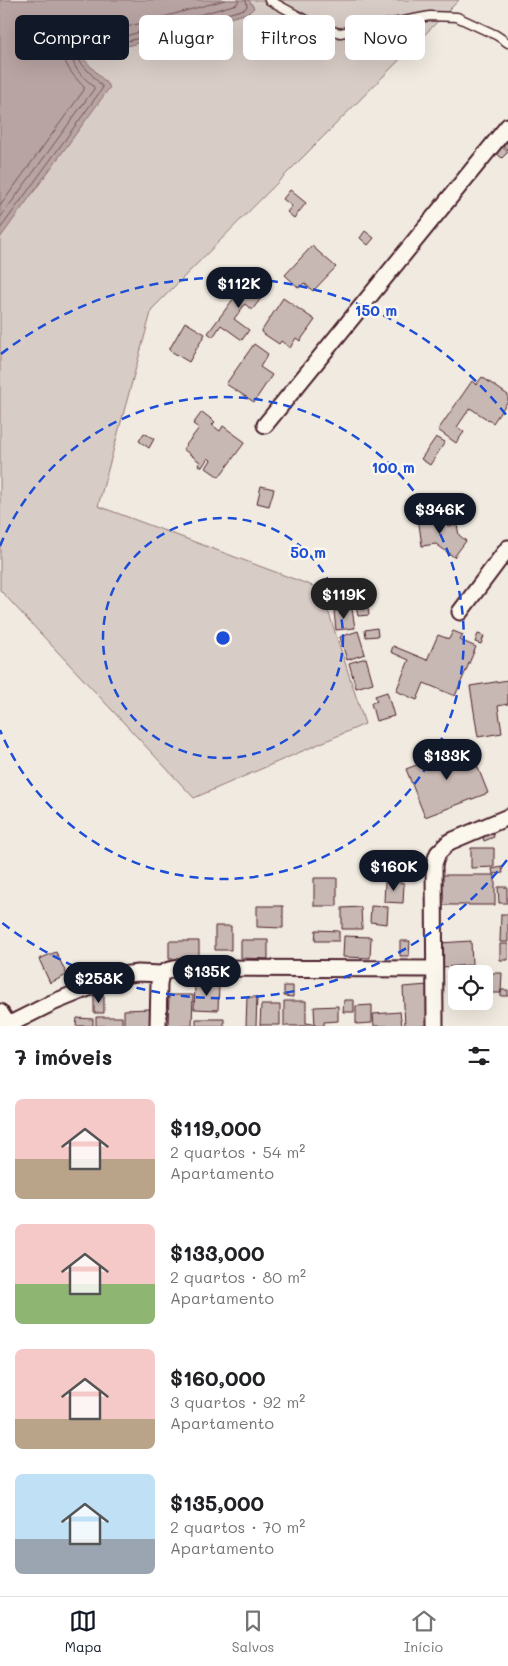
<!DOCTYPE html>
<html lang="pt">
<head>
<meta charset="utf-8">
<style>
	:root { --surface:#fff; --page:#f2f2f2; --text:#202124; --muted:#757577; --line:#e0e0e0; --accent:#111827 }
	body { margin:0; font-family:Mali,sans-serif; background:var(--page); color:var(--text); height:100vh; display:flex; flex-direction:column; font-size:19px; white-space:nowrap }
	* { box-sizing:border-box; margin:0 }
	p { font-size:16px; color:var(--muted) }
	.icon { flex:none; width:28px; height:28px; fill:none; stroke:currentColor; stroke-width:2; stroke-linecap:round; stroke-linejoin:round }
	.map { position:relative; height:1026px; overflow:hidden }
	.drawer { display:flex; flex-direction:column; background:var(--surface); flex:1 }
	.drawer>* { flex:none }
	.banner { position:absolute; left:15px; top:15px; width:479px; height:45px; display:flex; gap:10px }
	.controls { position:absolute; left:448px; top:965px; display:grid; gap:10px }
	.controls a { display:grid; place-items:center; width:45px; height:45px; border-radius:8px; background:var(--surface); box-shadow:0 5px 20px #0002; font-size:25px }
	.price { position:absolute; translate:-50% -42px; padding:0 11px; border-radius:18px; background:var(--accent); color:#fff; font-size:16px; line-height:32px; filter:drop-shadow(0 1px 2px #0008) }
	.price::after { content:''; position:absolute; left:50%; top:30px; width:15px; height:11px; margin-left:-8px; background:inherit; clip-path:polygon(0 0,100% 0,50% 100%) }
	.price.active { background:#222; color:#fff }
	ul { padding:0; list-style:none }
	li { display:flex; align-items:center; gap:15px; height:125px; padding:0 15px }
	li span { display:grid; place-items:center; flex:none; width:140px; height:100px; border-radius:8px; color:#555 }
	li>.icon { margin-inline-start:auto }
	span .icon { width:60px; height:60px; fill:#fffc; stroke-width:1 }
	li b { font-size:21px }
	h2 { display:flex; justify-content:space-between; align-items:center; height:60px; padding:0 15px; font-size:21px }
	.chip { padding:0 18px; border-radius:8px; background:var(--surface); box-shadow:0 5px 20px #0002; font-size:18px; line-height:45px }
	.chip.active { background:var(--accent); color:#fff }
	.menu { display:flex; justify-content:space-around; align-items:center; height:70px; border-top:1px solid var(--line); background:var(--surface); font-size:14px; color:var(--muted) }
	.menu a { display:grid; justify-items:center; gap:2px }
	.menu .active { color:var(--accent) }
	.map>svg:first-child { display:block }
	.green { fill:#d8ccc6; stroke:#917678 }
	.water { fill:#b8a4a2; stroke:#8c6f72 }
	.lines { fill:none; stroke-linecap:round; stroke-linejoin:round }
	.shore { stroke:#76545b; stroke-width:1 }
	.building { fill:#c8b8b3; stroke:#4a1f2b }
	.service-casing { stroke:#4a1f2b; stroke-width:11 }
	.minor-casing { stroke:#4a1f2b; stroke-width:19 }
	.service { stroke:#fbf7ec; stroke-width:8 }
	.minor { stroke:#fbf7ec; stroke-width:15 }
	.ring { fill:none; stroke:#1d4ed8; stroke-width:2.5; stroke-dasharray:9 6 }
	.centre { fill:#1d4ed8; stroke:#fbf7ec; stroke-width:2.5 }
	.ring-label { font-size:15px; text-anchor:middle; font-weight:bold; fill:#1d4ed8; stroke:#fbf7ec; stroke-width:5; stroke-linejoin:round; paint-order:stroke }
</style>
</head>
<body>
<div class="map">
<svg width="508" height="1026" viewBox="0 0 508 1026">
	<rect width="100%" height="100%" fill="#f0eae0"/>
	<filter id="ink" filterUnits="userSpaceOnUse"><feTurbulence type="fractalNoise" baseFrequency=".02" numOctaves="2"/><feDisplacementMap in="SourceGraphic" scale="10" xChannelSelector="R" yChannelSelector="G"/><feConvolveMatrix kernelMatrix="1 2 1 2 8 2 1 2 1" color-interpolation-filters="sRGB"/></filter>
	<g filter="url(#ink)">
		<path class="green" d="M 0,0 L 459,0 L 152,309 L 98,506 L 321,589 L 365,724 L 194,798 L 0,590 Z"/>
		<path class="water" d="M 0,0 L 249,0 L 254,8 L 248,13 L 83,58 L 110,87 L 0,238 Z"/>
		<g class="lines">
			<path class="shore" d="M 0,206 L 84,90 L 84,87 C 71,73 50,52 80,40 L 225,0
				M 0,218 L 94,89 L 94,87 C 84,77 65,64 77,50 L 237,4 L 239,0
				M 0,229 L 102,89 L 102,86 L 80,62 L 79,58 L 81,54 L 245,9 L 247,6 L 246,0"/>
		</g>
		<path class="building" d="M 508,136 L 508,150 L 501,144 Z
			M 501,146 L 508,152 L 502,158 L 496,153 Z
			M 290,190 L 306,203 L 294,218 L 287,212 L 292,206 L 283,199 Z
			M 365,231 L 374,238 L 368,245 L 360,238 Z
			M 312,246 L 336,267 L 313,291 L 304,283 L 299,288 L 285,275 Z
			M 251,275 L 257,279 L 254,284 L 265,293 L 252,310 L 245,304 L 234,319 L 249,330 L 242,340 L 221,325 L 213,337 L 208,333 Z
			M 283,298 L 315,320 L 300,341 L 296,338 L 290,348 L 281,341 L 279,344 L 261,332 Z
			M 185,322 L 205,334 L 189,362 L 169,350 Z
			M 254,344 L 268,354 L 260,367 L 272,375 L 254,402 L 226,384 Z
			M 482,377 L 508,395 L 508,401 L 493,423 L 470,408 L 457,427 L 464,432 L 456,443 L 438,430 L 472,381 L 476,385 Z
			M 202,412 L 215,422 L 212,425 L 220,431 L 223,426 L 245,442 L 219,477 L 206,468 L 211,460 L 208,458 L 202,467 L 198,465 L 200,462 L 183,449 L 199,428 L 193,424 Z
			M 144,433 L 154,439 L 149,448 L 139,441 Z
			M 436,437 L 445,442 L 430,465 L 421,459 Z
			M 261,486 L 274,489 L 269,506 L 257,503 Z
			M 432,515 L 441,519 L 448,526 L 457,525 L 459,535 L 466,541 L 454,557 L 436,544 L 422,546 L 418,517 Z
			M 366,595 L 369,615 L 358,616 L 354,597 Z
			M 352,609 L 355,628 L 336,630 L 334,611 Z
			M 377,628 L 378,636 L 366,637 L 365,630 Z
			M 358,631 L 365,654 L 347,660 L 340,637 Z
			M 453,631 L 463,635 L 460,640 L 476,647 L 455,696 L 424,683 L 417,700 L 396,691 L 409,660 L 391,652 L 393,646 L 427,660 L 438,635 L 449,639 Z
			M 478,634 L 484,636 L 481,644 L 475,642 Z
			M 366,658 L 373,683 L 356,688 L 349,663 Z
			M 508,680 L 508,704 L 498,706 L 502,733 L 478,737 L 470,686 Z
			M 387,692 L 394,716 L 376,721 L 371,703 L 377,701 L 375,696 Z
			M 469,745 L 488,793 L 425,817 L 406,769 Z
			M 492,830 L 494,837 L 484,841 L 482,833 Z
			M 471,848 L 494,848 L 494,867 L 471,868 Z
			M 502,867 L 503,873 L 493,874 L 492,869 Z
			M 442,875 L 495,875 L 495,905 L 442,905 Z
			M 314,878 L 337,878 L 337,906 L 314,906 Z
			M 385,882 L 404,883 L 403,903 L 384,902 Z
			M 498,887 L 507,887 L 507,903 L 499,903 Z
			M 257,906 L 283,906 L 283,928 L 257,927 Z
			M 371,906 L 388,907 L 387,924 L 370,922 Z
			M 361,907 L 362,929 L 342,929 L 342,908 Z
			M 501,914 L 508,914 L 508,942 L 500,942 Z
			M 215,926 L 231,926 L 231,950 L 215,950 Z
			M 316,930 L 339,931 L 339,941 L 315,941 Z
			M 344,936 L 371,937 L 370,958 L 343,957 Z
			M 241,940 L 268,940 L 268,959 L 241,958 Z
			M 169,941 L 199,941 L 199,959 L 169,959 Z
			M 400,941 L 410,941 L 409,956 L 400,956 Z
			M 471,941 L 472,965 L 442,967 L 440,943 Z
			M 500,944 L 508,944 L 508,960 L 500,960 Z
			M 56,952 L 67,975 L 50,983 L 39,959 Z
			M 487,973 L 502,973 L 501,993 L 491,993 L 491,984 L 486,984 Z
			M 195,985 L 219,985 L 218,1010 L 194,1009 Z
			M 428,985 L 430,1026 L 405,1026 L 403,987 Z
			M 284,986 L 293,986 L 293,997 L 284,996 Z
			M 501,990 L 508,990 L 508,996 L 501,996 Z
			M 94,995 L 104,996 L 104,1013 L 94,1013 Z
			M 169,995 L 193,995 L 192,1026 L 168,1026 Z
			M 247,997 L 257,997 L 256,1026 L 246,1026 Z
			M 344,1000 L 354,1000 L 354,1012 L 343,1012 Z
			M 284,1001 L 306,1001 L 306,1023 L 313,1024 L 313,1026 L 284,1026 Z
			M 261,1005 L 280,1005 L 280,1025 L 260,1025 Z
			M 372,1005 L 372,1023 L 356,1024 L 356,1006 Z
			M 338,1006 L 338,1021 L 324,1022 L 324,1026 L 315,1026 L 314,1007 Z
			M 150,1009 L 150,1026 L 124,1026 L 124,1010 Z
			M 400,1012 L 402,1026 L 374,1026 L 373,1014 Z
			M 96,1017 L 122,1017 L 122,1026 L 96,1026 Z
			M 77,1018 L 93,1019 L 93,1026 L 76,1026 Z
			M 196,1019 L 224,1019 L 224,1026 L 196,1026 Z"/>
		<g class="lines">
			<defs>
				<path id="service" d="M 269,0 L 319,27 L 340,33 L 430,16 L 457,17 L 496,35 L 508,43"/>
				<path id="minor" d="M 265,425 L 508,126
					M 460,612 L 508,548
					M 0,1012 L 9,1026
					M 8,1025 L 52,1003 L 120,975 L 138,973 L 161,974 L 169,970 L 179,968 L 434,969
					M 158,1026 L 159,983 L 161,974
					M 435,1026 L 434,864 L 438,853 L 449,842 L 508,817"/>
			</defs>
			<use href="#service" class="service-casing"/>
			<use href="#minor" class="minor-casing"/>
			<use href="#service" class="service"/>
			<use href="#minor" class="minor"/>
		</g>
	</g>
	<g class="ring">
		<circle cx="223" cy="638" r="120"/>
		<path d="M0 546A241 241 0 1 1 0 730"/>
		<path d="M507 860A361 361 0 0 1 1 922M1 354A361 361 0 0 1 507 416"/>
	</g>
	<circle cx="223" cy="638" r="8" class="centre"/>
	<g class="ring-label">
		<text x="376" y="316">150 m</text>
		<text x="393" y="473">100 m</text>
		<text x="308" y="558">50 m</text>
	</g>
</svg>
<div class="controls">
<a><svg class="icon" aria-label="locate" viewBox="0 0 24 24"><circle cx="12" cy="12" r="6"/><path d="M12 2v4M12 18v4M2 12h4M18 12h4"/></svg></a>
</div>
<b class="price" style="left:239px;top:309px">$112K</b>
<b class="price" style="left:440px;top:535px">$346K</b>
<b class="price active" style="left:344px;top:620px">$119K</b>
<b class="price" style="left:447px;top:781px">$133K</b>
<b class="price" style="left:394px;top:892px">$160K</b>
<b class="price" style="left:207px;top:997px">$135K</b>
<b class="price" style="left:99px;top:1004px">$258K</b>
<div class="banner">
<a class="chip active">Comprar</a>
<a class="chip">Alugar</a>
<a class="chip">Filtros</a>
<a class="chip">Novo</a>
</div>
</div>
<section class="drawer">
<h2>7 imóveis<svg class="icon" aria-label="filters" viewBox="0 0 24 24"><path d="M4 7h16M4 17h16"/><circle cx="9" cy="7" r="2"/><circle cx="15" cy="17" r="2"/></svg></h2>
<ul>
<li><span style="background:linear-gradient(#f6c9c9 60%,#b9a48a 0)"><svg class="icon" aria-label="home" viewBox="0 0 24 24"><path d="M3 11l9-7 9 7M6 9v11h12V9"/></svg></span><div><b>$119,000</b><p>2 quartos · 54 m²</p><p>Apartamento</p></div></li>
<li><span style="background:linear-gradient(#f6c9c9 60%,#8fb573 0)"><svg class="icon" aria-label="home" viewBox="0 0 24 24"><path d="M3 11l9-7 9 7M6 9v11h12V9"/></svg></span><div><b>$133,000</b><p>2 quartos · 80 m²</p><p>Apartamento</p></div></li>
<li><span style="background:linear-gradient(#f6c9c9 70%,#b9a48a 0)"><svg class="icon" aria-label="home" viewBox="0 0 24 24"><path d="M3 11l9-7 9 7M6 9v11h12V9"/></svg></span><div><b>$160,000</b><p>3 quartos · 92 m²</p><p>Apartamento</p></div></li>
<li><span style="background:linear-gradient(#bfe0f5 65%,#9aa5b1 0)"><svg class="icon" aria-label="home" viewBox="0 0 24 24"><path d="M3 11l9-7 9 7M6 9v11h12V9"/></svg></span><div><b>$135,000</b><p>2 quartos · 70 m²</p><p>Apartamento</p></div></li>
</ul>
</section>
<nav class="menu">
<a class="active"><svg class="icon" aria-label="map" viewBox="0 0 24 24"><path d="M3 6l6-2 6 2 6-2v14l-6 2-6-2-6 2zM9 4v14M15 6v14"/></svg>Mapa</a>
<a><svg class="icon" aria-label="saved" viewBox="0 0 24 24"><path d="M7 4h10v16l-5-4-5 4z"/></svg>Salvos</a>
<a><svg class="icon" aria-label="home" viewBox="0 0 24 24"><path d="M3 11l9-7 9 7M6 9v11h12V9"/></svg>Início</a>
</nav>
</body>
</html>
